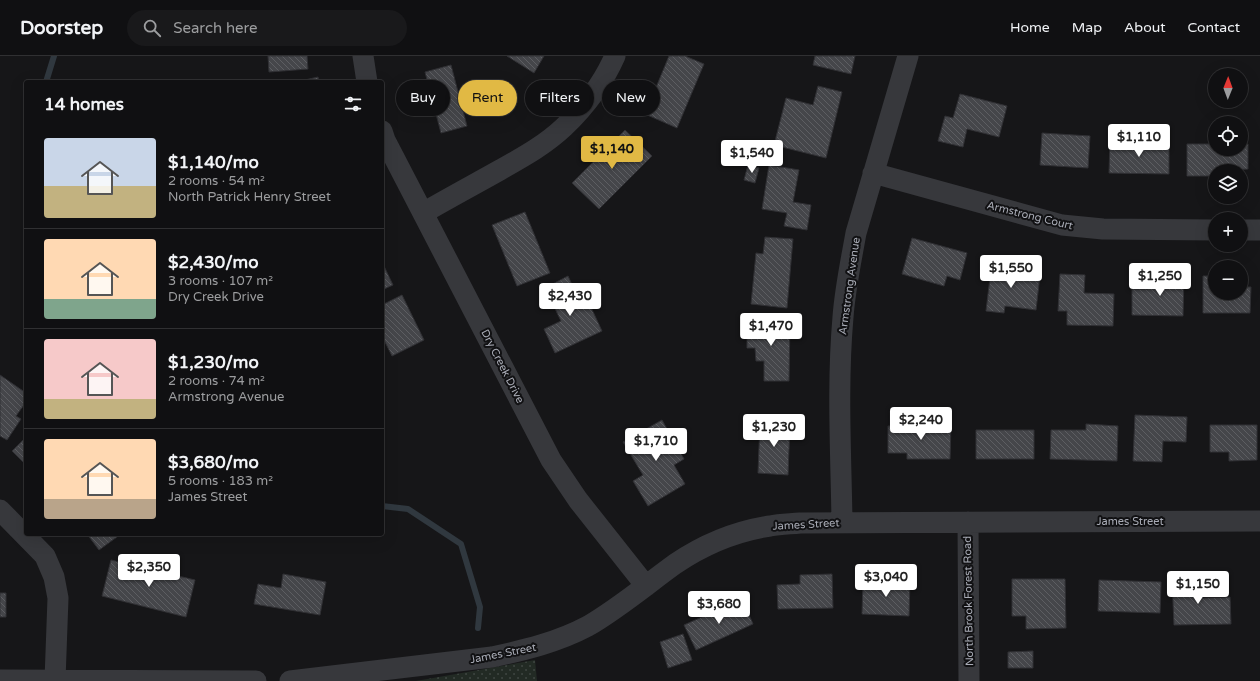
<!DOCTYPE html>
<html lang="en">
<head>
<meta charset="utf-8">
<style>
	:root { --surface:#101012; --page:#19191b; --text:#f1f3f6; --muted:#9c9d9f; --line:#303032; --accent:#e1b944 }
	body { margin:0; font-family:"Varela Round",sans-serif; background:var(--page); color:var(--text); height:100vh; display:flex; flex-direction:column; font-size:15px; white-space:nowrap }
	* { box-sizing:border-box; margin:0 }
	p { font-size:13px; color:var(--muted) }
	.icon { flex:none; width:22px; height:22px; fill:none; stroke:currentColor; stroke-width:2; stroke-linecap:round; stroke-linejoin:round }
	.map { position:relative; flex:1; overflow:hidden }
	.details { position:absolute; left:24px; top:24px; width:360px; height:456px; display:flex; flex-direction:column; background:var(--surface); border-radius:4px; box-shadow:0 4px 16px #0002,0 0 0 1px var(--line) }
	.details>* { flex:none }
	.hud { position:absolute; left:396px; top:24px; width:380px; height:36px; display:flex; gap:8px }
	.needle { width:26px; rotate:1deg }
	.tools { position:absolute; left:1208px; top:12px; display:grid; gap:8px }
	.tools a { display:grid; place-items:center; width:40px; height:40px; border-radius:50%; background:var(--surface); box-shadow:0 4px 16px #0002,0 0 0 1px var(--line); font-size:20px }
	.price { position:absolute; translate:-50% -34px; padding:0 9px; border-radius:4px; background:#fff; color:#222; font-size:13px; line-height:26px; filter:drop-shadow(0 1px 2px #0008) }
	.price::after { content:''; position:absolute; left:50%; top:24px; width:12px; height:9px; margin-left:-6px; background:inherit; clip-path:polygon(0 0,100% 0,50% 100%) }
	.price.active { background:var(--accent); color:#111 }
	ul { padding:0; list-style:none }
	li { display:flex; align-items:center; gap:12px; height:100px; padding:0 20px }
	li+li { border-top:1px solid var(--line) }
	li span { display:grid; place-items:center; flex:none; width:112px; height:80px; border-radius:4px; color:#555 }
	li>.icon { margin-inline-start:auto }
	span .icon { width:48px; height:48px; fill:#fffc; stroke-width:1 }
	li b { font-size:17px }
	h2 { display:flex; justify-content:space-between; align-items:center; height:48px; padding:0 20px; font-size:17px }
	.pill { padding:0 14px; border-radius:18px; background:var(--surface); box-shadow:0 4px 16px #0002,0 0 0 1px var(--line); font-size:14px; line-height:36px }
	.pill.active { background:var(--accent); color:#111 }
	header { display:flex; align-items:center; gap:24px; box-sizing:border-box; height:56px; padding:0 20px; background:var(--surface); border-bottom:1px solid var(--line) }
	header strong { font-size:19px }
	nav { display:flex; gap:22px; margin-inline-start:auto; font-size:14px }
	.search { width:280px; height:36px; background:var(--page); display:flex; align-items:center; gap:10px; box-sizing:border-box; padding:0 14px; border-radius:22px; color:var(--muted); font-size:15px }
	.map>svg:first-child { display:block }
	.park { fill:url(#park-dots) }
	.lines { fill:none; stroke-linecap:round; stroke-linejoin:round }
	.stream { stroke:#30383f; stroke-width:6 }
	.building { fill:url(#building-back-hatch); stroke:#303034 }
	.minor { stroke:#37383c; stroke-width:21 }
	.labels { text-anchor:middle; stroke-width:4; stroke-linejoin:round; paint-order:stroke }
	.street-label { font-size:11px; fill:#a9acb6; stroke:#111113 }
</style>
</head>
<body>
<header>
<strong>Doorstep</strong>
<div class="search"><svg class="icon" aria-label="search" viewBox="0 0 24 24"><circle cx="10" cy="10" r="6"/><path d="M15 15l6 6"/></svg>Search here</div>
<nav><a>Home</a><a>Map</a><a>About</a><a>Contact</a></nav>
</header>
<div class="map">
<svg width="1260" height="625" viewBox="0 0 1260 625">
	<defs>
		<pattern id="park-dots" width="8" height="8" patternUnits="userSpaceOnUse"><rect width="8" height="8" fill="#222a24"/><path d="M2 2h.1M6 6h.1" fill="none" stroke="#3f4642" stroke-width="1.8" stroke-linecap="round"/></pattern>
		<pattern id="building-back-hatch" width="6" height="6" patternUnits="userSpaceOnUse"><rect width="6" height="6" fill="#45464a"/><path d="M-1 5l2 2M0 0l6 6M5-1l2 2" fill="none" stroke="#5d5e62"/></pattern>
	</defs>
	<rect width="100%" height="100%" fill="#161618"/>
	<path class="park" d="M 535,604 L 537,625 L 416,625 Z"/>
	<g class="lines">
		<path class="stream" d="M 46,26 L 54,0
			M 382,450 L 408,453 L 461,488 L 480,551 L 478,572"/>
	</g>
	<path class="building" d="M 268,0 L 307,0 L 308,13 L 269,16 Z
		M 507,0 L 544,0 L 534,17 Z
		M 669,0 L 685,0 L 704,8 L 677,72 L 645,58 Z
		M 815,0 L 855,0 L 851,18 L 813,9 Z
		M 451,9 L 467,70 L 441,77 L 425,16 Z
		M 318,21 L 319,26 L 296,26 Z
		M 818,30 L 842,36 L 826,102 L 774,89 L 786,42 L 813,49 Z
		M 960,38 L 1007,50 L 999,81 L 967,73 L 963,91 L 938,85 L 945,60 L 953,62 Z
		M 625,74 L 652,100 L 599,153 L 572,127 Z
		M 1042,77 L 1090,80 L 1088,112 L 1040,109 Z
		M 1110,85 L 1169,86 L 1169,118 L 1109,117 Z
		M 1187,88 L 1215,88 L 1215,93 L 1241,93 L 1241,88 L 1248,88 L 1248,113 L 1215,115 L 1215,120 L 1187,120 Z
		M 748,109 L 759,112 L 755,127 L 744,124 Z
		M 769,109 L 799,114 L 793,146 L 811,149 L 807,174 L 784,170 L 787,157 L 762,153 Z
		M 525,156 L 550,217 L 517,230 L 492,169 Z
		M 765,181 L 793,183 L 787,252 L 751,248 L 756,197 L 763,198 Z
		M 912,182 L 967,197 L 960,224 L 947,220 L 944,230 L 902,218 Z
		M 992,205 L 1015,209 L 1014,215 L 1040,219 L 1036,254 L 1005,250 L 1004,257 L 986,255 Z
		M 382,206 L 393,229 L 382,234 Z
		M 1060,218 L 1085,219 L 1084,237 L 1114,238 L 1113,270 L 1067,269 L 1067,255 L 1058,255 Z
		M 1149,219 L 1184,219 L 1183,260 L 1132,259 L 1132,233 L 1148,233 Z
		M 568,220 L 581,248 L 588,245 L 602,275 L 555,297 L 544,273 L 561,265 L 545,232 Z
		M 1203,220 L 1215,220 L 1215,237 L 1241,237 L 1241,231 L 1251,231 L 1250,257 L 1203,257 Z
		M 402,239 L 424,284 L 392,300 L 382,280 L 382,249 Z
		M 747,264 L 790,264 L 789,325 L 764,325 L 764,305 L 756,305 L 755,292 L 747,292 Z
		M 0,319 L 26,337 L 26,346 L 16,360 L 21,363 L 7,384 L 0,380 Z
		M 1135,359 L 1187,361 L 1186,386 L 1163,385 L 1162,406 L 1133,405 Z
		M 662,364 L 684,403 L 674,409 L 685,428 L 648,450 L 633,425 L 643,419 L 623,386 Z
		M 760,366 L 790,368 L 788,419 L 758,417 Z
		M 1086,368 L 1118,370 L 1117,405 L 1050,403 L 1051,374 L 1086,374 Z
		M 951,369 L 950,403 L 907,403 L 907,397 L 888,397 L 888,370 Z
		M 1210,369 L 1257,369 L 1257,404 L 1229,405 L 1229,396 L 1210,396 Z
		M 976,374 L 1034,374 L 1034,403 L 976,403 Z
		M 26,381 L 26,409 L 12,395 Z
		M 87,478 L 121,478 L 99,494 Z
		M 111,504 L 195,524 L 186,561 L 102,540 Z
		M 283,518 L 326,526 L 320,559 L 254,548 L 258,528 L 281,532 Z
		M 832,518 L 833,552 L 778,553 L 777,529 L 800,528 L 800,519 Z
		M 1199,522 L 1200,542 L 1230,541 L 1231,568 L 1174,569 L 1172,523 Z
		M 863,523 L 910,525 L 909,560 L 862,558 Z
		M 1012,523 L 1065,523 L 1066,572 L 1026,573 L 1026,560 L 1012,560 Z
		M 1099,524 L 1161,526 L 1160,557 L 1098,555 Z
		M 0,537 L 6,537 L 6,561 L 0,561 Z
		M 742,543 L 753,568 L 696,594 L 684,569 Z
		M 683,578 L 692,604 L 668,612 L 660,586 Z
		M 1033,595 L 1033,612 L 1008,612 L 1008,596 Z"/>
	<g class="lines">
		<path class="minor" d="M 363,0 L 367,26
			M 382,75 L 385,84 L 551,404 L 578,444 L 646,530
			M 873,117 L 1062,169 L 1103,173 L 1215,174
			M 423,157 C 449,142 475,128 500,114 C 523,101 545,89 564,71 C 585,51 603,27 615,0
			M 1241,174 L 1260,174
			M 0,454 L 45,500 L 54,521 L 58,542 L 55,624
			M 842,466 C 841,398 837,329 843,261 C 845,233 851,205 856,177 L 908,0
			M 968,466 L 969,625
			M 0,624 L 256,625
			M 290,625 L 492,601 C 525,594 558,586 588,570 C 619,552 646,529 675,508 C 703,489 737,475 770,470 C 780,468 790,468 800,467 L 1260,465"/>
	</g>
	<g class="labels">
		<g class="street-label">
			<text transform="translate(1030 159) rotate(14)" y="4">Armstrong Court</text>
			<text transform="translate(849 230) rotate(-82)" y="4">Armstrong Avenue</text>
			<text transform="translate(503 310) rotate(63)" y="4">Dry Creek Drive</text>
			<text x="1130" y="469">James Street</text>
			<text transform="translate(806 468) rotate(-3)" y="4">James Street</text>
			<text transform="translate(968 545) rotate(-91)" y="4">North Brook Forest Road</text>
			<text transform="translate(503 597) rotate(-11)" y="4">James Street</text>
		</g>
	</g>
</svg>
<div class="tools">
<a><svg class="needle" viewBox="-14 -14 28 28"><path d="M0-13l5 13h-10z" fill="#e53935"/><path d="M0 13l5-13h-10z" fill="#9c9d9f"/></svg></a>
<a><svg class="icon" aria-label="locate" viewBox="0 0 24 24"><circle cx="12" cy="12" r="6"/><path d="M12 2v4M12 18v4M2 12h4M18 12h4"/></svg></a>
<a><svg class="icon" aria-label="layers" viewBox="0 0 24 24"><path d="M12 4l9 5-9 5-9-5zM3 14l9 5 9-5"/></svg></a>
<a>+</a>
<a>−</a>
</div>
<b class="price" style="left:1139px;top:102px">$1,110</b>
<b class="price active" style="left:612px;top:114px">$1,140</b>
<b class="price" style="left:752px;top:118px">$1,540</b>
<b class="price" style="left:1011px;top:233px">$1,550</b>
<b class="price" style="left:1160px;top:241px">$1,250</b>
<b class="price" style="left:570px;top:261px">$2,430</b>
<b class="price" style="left:771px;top:291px">$1,470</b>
<b class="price" style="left:921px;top:385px">$2,240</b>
<b class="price" style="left:774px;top:392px">$1,230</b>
<b class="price" style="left:656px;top:406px">$1,710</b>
<b class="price" style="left:149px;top:532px">$2,350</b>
<b class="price" style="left:886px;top:542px">$3,040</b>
<b class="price" style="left:1198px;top:549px">$1,150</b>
<b class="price" style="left:719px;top:569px">$3,680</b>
<div class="hud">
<a class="pill">Buy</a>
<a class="pill active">Rent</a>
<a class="pill">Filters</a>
<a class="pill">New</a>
</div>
<section class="details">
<h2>14 homes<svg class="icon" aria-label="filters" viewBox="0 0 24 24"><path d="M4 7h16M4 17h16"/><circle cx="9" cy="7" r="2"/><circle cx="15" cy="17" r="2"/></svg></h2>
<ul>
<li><span style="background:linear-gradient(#c9d6e8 60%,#c2b280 0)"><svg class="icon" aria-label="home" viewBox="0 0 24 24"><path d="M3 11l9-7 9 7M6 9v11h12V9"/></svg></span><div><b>$1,140/mo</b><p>2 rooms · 54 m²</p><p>North Patrick Henry Street</p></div></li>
<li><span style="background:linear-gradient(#ffd9b3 75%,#7fa58c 0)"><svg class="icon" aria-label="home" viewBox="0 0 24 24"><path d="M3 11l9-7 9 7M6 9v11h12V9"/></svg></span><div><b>$2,430/mo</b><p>3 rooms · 107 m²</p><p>Dry Creek Drive</p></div></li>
<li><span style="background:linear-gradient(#f6c9c9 75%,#c2b280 0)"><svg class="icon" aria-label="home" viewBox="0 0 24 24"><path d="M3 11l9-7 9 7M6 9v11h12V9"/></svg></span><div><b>$1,230/mo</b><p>2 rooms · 74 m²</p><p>Armstrong Avenue</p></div></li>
<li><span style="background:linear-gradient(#ffd9b3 75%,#b9a48a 0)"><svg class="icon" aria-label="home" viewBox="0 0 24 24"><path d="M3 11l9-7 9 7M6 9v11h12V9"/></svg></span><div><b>$3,680/mo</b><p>5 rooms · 183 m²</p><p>James Street</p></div></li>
</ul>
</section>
</div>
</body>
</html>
